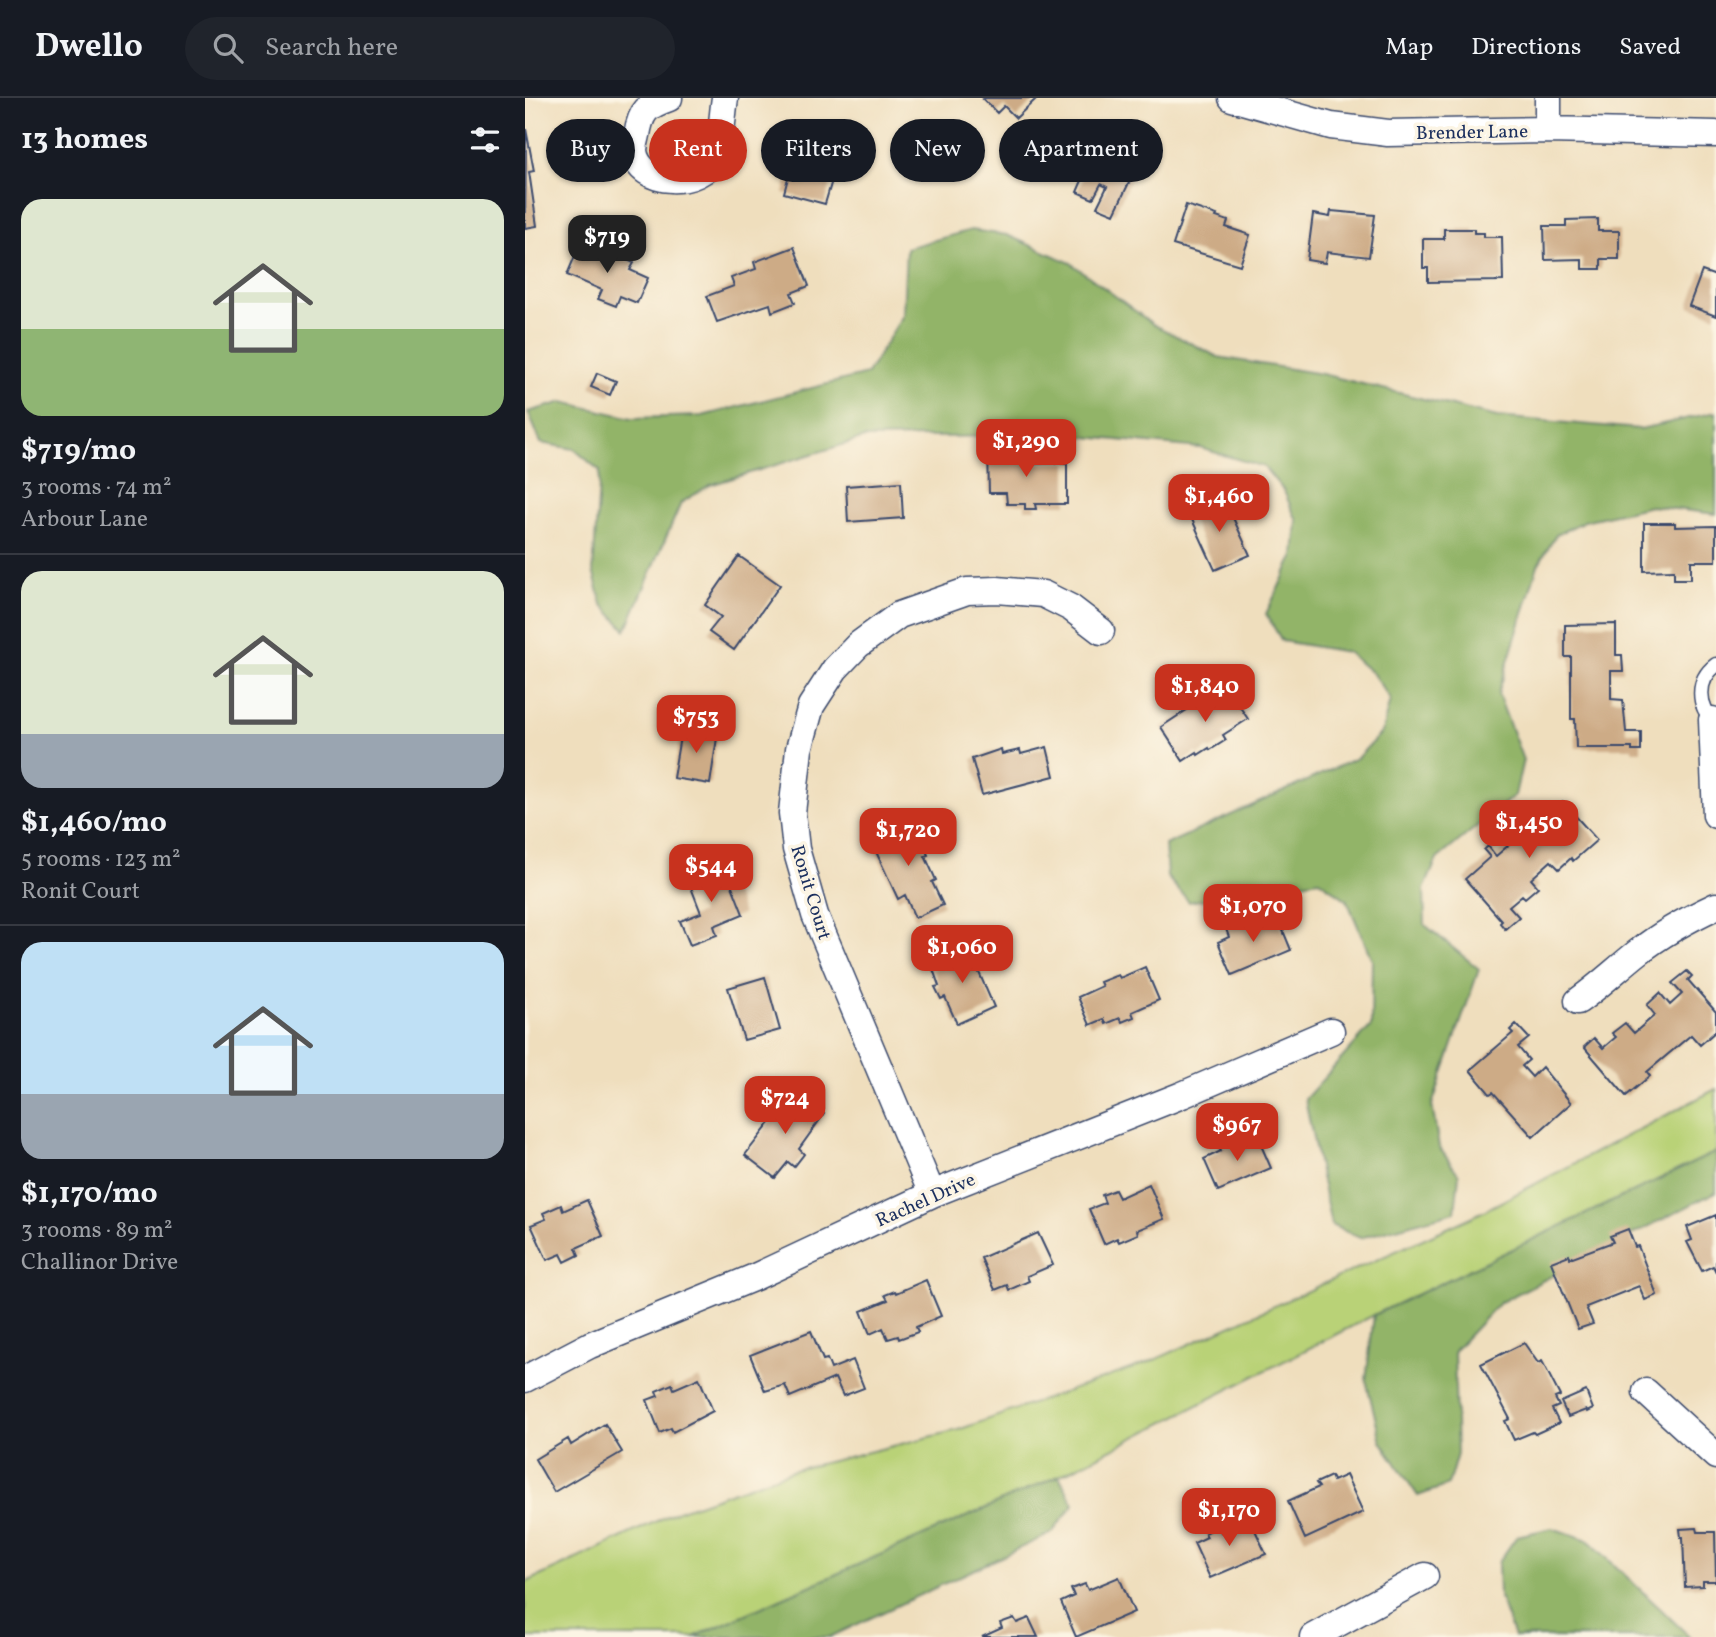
<!DOCTYPE html>
<html lang="en">
<head>
<meta charset="utf-8">
<style>
	:root { --surface:#171b24; --page:#20242c; --text:#f1f3f6; --muted:#9ea1a6; --line:#363941; --accent:#c8321e }
	body { margin:0; font-family:Vollkorn,serif; background:var(--page); color:var(--text); height:100vh; display:flex; flex-direction:column; font-size:26px; white-space:nowrap }
	* { box-sizing:border-box; margin:0 }
	p { font-size:23px; color:var(--muted) }
	.icon { flex:none; width:38px; height:38px; fill:none; stroke:currentColor; stroke-width:2; stroke-linecap:round; stroke-linejoin:round }
	.map { position:relative; flex:1; overflow:hidden }
	.drawer { display:flex; flex-direction:column; background:var(--surface); width:525px }
	.drawer>* { flex:none }
	.banner { position:absolute; left:21px; top:21px; width:665px; height:63px; display:flex; gap:14px }
	.price { position:absolute; translate:-50% -60px; padding:0 16px; border-radius:14px; background:var(--accent); color:#fff; font-size:23px; line-height:46px; filter:drop-shadow(0 2px 4px #0008) }
	.price::after { content:''; position:absolute; left:50%; top:42px; width:21px; height:16px; margin-left:-10px; background:inherit; clip-path:polygon(0 0,100% 0,50% 100%) }
	.price.active { background:#222; color:#fff }
	ul { padding:0; list-style:none }
	li { display:grid; align-content:center; gap:14px; height:371px; padding:0 21px }
	li+li { border-top:2px solid var(--line) }
	li span { display:grid; place-items:center; height:217px; border-radius:21px; color:#555 }
	li>.icon { margin-inline-start:auto }
	span .icon { width:126px; height:126px; fill:#fffc; stroke-width:1 }
	li b { font-size:30px }
	h2 { display:flex; justify-content:space-between; align-items:center; height:84px; padding:0 21px; font-size:30px }
	.tag { padding:0 24px; border-radius:32px; background:var(--surface); box-shadow:0 2px 5px #0004; font-size:24px; line-height:63px }
	.tag.active { background:var(--accent); color:#fff }
	header { display:flex; align-items:center; gap:42px; box-sizing:border-box; height:98px; padding:0 35px; background:var(--surface); border-bottom:2px solid var(--line) }
	header strong { font-size:33px }
	nav { display:flex; gap:38px; margin-inline-start:auto; font-size:24px }
	.search { width:490px; height:63px; background:var(--page); display:flex; align-items:center; gap:18px; box-sizing:border-box; padding:0 24px; border-radius:38px; color:var(--muted); font-size:26px }
	main { display:flex; flex:1; min-height:0 }
	.map>svg:first-child { display:block }
	.green { fill:#b9d277; stroke:#6a806a; stroke-width:2 }
	.forest { fill:#92b468; stroke:#567263; stroke-width:2 }
	.building { fill:#cdab86 }
	.lines { fill:none; stroke-linecap:round; stroke-linejoin:round }
	.service-casing { stroke:#3b496c; stroke-width:17 }
	.minor-casing { stroke:#3b496c; stroke-width:29 }
	.service { stroke:#fff; stroke-width:14 }
	.minor { stroke:#fff; stroke-width:26 }
	.labels { text-anchor:middle; stroke-width:7; stroke-linejoin:round; paint-order:stroke }
	.street-label { font-size:19px; fill:#1b2f5e; stroke:#fcf5e5 }
</style>
</head>
<body>
<header>
<strong>Dwello</strong>
<div class="search"><svg class="icon" aria-label="search" viewBox="0 0 24 24"><circle cx="10" cy="10" r="6"/><path d="M15 15l6 6"/></svg>Search here</div>
<nav><a>Map</a><a>Directions</a><a>Saved</a></nav>
</header>
<main>
<section class="drawer">
<h2>13 homes<svg class="icon" aria-label="filters" viewBox="0 0 24 24"><path d="M4 7h16M4 17h16"/><circle cx="9" cy="7" r="2"/><circle cx="15" cy="17" r="2"/></svg></h2>
<ul>
<li><span style="background:linear-gradient(#dfe7d0 60%,#8fb573 0)"><svg class="icon" aria-label="home" viewBox="0 0 24 24"><path d="M3 11l9-7 9 7M6 9v11h12V9"/></svg></span><div><b>$719/mo</b><p>3 rooms · 74 m²</p><p>Arbour Lane</p></div></li>
<li><span style="background:linear-gradient(#dfe7d0 75%,#9aa5b1 0)"><svg class="icon" aria-label="home" viewBox="0 0 24 24"><path d="M3 11l9-7 9 7M6 9v11h12V9"/></svg></span><div><b>$1,460/mo</b><p>5 rooms · 123 m²</p><p>Ronit Court</p></div></li>
<li><span style="background:linear-gradient(#bfe0f5 70%,#9aa5b1 0)"><svg class="icon" aria-label="home" viewBox="0 0 24 24"><path d="M3 11l9-7 9 7M6 9v11h12V9"/></svg></span><div><b>$1,170/mo</b><p>3 rooms · 89 m²</p><p>Challinor Drive</p></div></li>
</ul>
</section>
<div class="map">
<svg width="1191" height="1539" viewBox="0 0 1191 1539">
	<rect width="100%" height="100%" fill="#fcf5e5"/>
	<filter id="ink" filterUnits="userSpaceOnUse"><feTurbulence type="fractalNoise" baseFrequency=".0143" numOctaves="2"/><feDisplacementMap in="SourceGraphic" scale="14" xChannelSelector="R" yChannelSelector="G"/><feConvolveMatrix kernelMatrix="1 2 1 2 8 2 1 2 1" color-interpolation-filters="sRGB"/></filter>
	<filter id="wash" filterUnits="userSpaceOnUse"><feTurbulence type="fractalNoise" baseFrequency=".00686" numOctaves="4" result="noise"/><feDisplacementMap in="SourceGraphic" scale="28" xChannelSelector="R" yChannelSelector="G"/><feGaussianBlur stdDeviation="1.57" result="paint"/><feColorMatrix in="noise" values="0 0 0 0 0 0 0 0 0 0 0 0 0 0 0 0 0 1.4 0 .05"/><feComposite in="paint" operator="in"/></filter>
	<g filter="url(#wash)">
		<rect width="100%" height="100%" fill="#efdebd"/>
		<path class="green" d="M 1191,991 L 1191,1054 L 849,1217 L 534,1378 L 169,1539 L 0,1539 L 0,1485 L 153,1413 L 266,1373 L 433,1332 L 625,1264 L 951,1117 Z"/>
		<path class="forest" d="M 446,132 L 482,137 L 546,165 L 629,227 L 693,259 L 797,276 L 972,319 L 1115,331 L 1191,314 L 1191,416 L 1126,408 L 1059,423 L 1031,437 L 1013,467 L 973,596 L 998,662 L 990,697 L 912,761 L 899,791 L 900,827 L 954,871 L 907,1007 L 914,1049 L 934,1077 L 930,1114 L 835,1140 L 806,1127 L 780,1001 L 846,928 L 847,862 L 822,802 L 794,782 L 664,804 L 642,779 L 640,747 L 832,660 L 857,634 L 865,601 L 848,576 L 822,554 L 757,543 L 741,516 L 769,457 L 772,423 L 759,393 L 739,369 L 675,350 L 540,337 L 340,340 L 185,387 L 156,405 L 101,532 L 77,506 L 68,473 L 75,373 L 49,351 L 16,345 L 3,314 L 38,304 L 107,320 L 177,318 L 342,276 L 378,217 L 381,150 Z
			M 1191,1054 L 1191,1094 L 974,1205 L 929,1253 L 932,1356 L 923,1387 L 893,1398 L 856,1343 L 841,1282 L 849,1217 Z
			M 534,1378 L 549,1406 L 527,1435 L 305,1539 L 169,1539 Z
			M 1027,1430 L 1063,1442 L 1165,1539 L 989,1539 L 974,1497 L 973,1465 L 992,1438 Z"/>
		<g id="blocks">
			<path class="building" d="M 460,0 L 512,0 L 491,20 L 479,8 L 472,15 L 458,1 Z
				M 560,30 L 587,44 L 586,48 L 599,54 L 597,58 L 613,66 L 589,116 L 572,109 L 582,89 L 576,86 L 568,101 L 552,94 L 559,78 L 541,69 Z
				M 1,31 L 9,73 L 4,74 L 12,128 L 0,130 Z
				M 286,33 L 315,41 L 310,61 L 313,62 L 300,106 L 259,95 L 268,61 L 270,62 L 273,50 L 281,52 Z
				M 661,107 L 692,117 L 691,119 L 703,123 L 701,129 L 725,137 L 715,167 L 648,147 Z
				M 806,113 L 850,117 L 844,159 L 802,154 L 800,165 L 782,162 L 788,116 L 805,119 Z
				M 1073,121 L 1073,133 L 1094,133 L 1094,161 L 1076,161 L 1076,171 L 1057,171 L 1057,161 L 1020,162 L 1019,128 L 1041,128 L 1041,122 Z
				M 919,131 L 949,131 L 949,135 L 959,135 L 959,139 L 977,139 L 978,183 L 903,184 L 903,170 L 898,170 L 898,141 L 919,141 Z
				M 55,146 L 72,153 L 74,150 L 109,165 L 105,172 L 123,180 L 112,205 L 95,198 L 91,208 L 73,201 L 77,192 L 42,177 Z
				M 269,149 L 284,188 L 266,195 L 270,205 L 247,214 L 245,206 L 192,224 L 182,198 L 209,188 L 206,180 L 231,171 L 229,164 Z
				M 1177,173 L 1191,178 L 1191,218 L 1164,208 Z
				M 72,275 L 91,283 L 85,297 L 66,289 Z
				M 497,350 L 497,366 L 542,365 L 542,406 L 510,406 L 511,411 L 500,411 L 500,406 L 482,406 L 481,395 L 464,395 L 463,351 Z
				M 376,384 L 378,420 L 323,424 L 321,388 Z
				M 699,400 L 725,457 L 690,472 L 664,415 Z
				M 1119,425 L 1150,425 L 1150,429 L 1191,428 L 1191,463 L 1166,463 L 1166,481 L 1149,481 L 1149,472 L 1119,473 Z
				M 214,458 L 255,487 L 209,552 L 184,534 L 196,519 L 180,507 Z
				M 1091,526 L 1091,557 L 1097,557 L 1098,573 L 1086,573 L 1086,601 L 1098,602 L 1101,634 L 1116,634 L 1116,653 L 1107,653 L 1107,650 L 1051,650 L 1050,621 L 1046,621 L 1046,559 L 1040,559 L 1040,527 Z
				M 700,587 L 723,621 L 698,637 L 701,642 L 685,652 L 684,650 L 673,657 L 672,654 L 658,663 L 636,629 Z
				M 157,627 L 193,633 L 185,686 L 148,680 Z
				M 522,649 L 529,678 L 457,697 L 447,661 L 476,651 L 477,656 L 495,652 L 496,656 Z
				M 1038,704 L 1072,742 L 1048,763 L 1046,760 L 1034,771 L 1026,763 L 1006,781 L 1013,789 L 1000,800 L 997,797 L 984,808 L 994,819 L 980,831 L 975,825 L 977,823 L 940,781 L 965,759 L 959,752 L 963,748 L 971,758 L 1008,726 L 1000,717 L 1005,712 L 1016,723 Z
				M 388,724 L 403,757 L 400,758 L 411,782 L 407,784 L 418,807 L 390,820 L 380,797 L 373,801 L 346,743 Z
				M 198,765 L 218,816 L 189,828 L 192,837 L 165,847 L 155,823 L 176,815 L 162,779 Z
				M 752,818 L 766,852 L 707,877 L 693,844 L 704,839 L 701,831 L 721,823 L 724,830 Z
				M 434,846 L 438,858 L 446,856 L 469,909 L 432,926 L 420,899 L 416,901 L 410,889 L 414,888 L 408,871 L 418,867 L 413,854 Z
				M 620,869 L 634,902 L 607,914 L 609,919 L 597,924 L 595,920 L 581,926 L 579,921 L 565,927 L 553,899 L 577,888 L 575,884 L 593,877 L 595,880 Z
				M 1162,873 L 1167,878 L 1163,882 L 1191,914 L 1191,933 L 1175,947 L 1166,937 L 1122,974 L 1125,978 L 1101,998 L 1059,949 L 1069,940 L 1078,950 L 1091,939 L 1087,935 L 1100,925 L 1109,935 L 1130,917 L 1122,907 L 1135,895 L 1145,907 L 1157,896 L 1147,885 Z
				M 240,879 L 255,932 L 219,942 L 203,890 Z
				M 991,926 L 1004,940 L 993,949 L 1004,962 L 997,968 L 1007,979 L 1017,969 L 1046,1005 L 1008,1039 L 968,994 L 965,996 L 945,972 L 988,935 L 985,932 Z
				M 270,993 L 299,1016 L 274,1051 L 279,1056 L 269,1069 L 263,1064 L 250,1080 L 220,1057 Z
				M 732,1038 L 746,1070 L 693,1093 L 679,1061 L 696,1053 L 693,1048 L 708,1042 L 711,1047 Z
				M 624,1086 L 639,1121 L 612,1132 L 613,1136 L 594,1144 L 592,1140 L 579,1146 L 564,1111 L 580,1105 L 577,1097 L 590,1092 L 594,1100 Z
				M 62,1102 L 78,1138 L 51,1150 L 54,1157 L 40,1164 L 36,1156 L 22,1162 L 6,1127 L 21,1121 L 18,1115 L 36,1107 L 38,1113 Z
				M 1191,1117 L 1191,1174 L 1188,1168 L 1177,1173 L 1162,1144 L 1167,1142 L 1162,1129 Z
				M 1103,1131 L 1110,1149 L 1113,1148 L 1132,1197 L 1120,1202 L 1114,1188 L 1061,1209 L 1068,1226 L 1053,1231 L 1026,1164 L 1044,1157 L 1045,1160 L 1088,1144 L 1085,1138 Z
				M 513,1135 L 528,1167 L 502,1178 L 504,1183 L 484,1192 L 482,1187 L 470,1192 L 456,1160 Z
				M 401,1182 L 416,1218 L 391,1229 L 393,1234 L 374,1241 L 373,1238 L 363,1241 L 358,1230 L 345,1236 L 336,1213 L 363,1202 L 360,1197 L 370,1193 L 371,1195 Z
				M 286,1233 L 298,1262 L 302,1261 L 306,1271 L 328,1262 L 339,1290 L 318,1298 L 310,1280 L 265,1299 L 260,1287 L 240,1293 L 225,1257 Z
				M 999,1245 L 1013,1265 L 1017,1263 L 1035,1298 L 1030,1300 L 1034,1308 L 1027,1311 L 1034,1325 L 1010,1336 L 1008,1334 L 989,1342 L 980,1323 L 985,1321 L 956,1266 Z
				M 174,1280 L 188,1313 L 148,1334 L 146,1330 L 135,1335 L 122,1302 L 133,1298 L 131,1293 L 147,1286 L 149,1291 Z
				M 1061,1293 L 1068,1311 L 1062,1314 L 1061,1312 L 1043,1319 L 1036,1304 Z
				M 80,1326 L 97,1354 L 29,1394 L 10,1361 L 43,1341 L 46,1347 Z
				M 821,1377 L 838,1414 L 780,1441 L 763,1403 L 794,1389 L 791,1385 L 806,1378 L 808,1383 Z
				M 725,1421 L 741,1456 L 685,1480 L 669,1445 L 682,1439 L 680,1435 L 694,1428 L 696,1434 Z
				M 1172,1430 L 1173,1434 L 1190,1434 L 1191,1483 L 1178,1483 L 1178,1488 L 1160,1489 L 1158,1439 L 1156,1439 L 1155,1431 Z
				M 594,1479 L 609,1514 L 551,1539 L 536,1504 L 549,1498 L 546,1491 L 560,1486 L 563,1492 Z
				M 489,1520 L 492,1525 L 504,1520 L 513,1539 L 457,1539 L 477,1530 L 475,1525 Z"/>
		</g>
	</g>
	<g filter="url(#ink)">
		<use href="#blocks" fill-opacity="0" stroke="#3b496c" stroke-width="2"/>
		<g class="lines">
			<defs>
				<path id="service" d="M 1190,624 C 1172,608 1171,582 1191,567"/>
				<path id="minor" d="M 144,0 C 122,8 116,12 112,37 C 111,42 109,48 109,53 C 114,90 177,89 190,59 C 197,42 197,18 200,0
					M 707,0 L 806,28 L 863,35 L 1023,32 L 1191,36
					M 1023,0 L 1023,32
					M 1187,622 L 1191,717
					M 1053,903 C 1074,888 1092,871 1112,855 C 1136,836 1163,821 1191,808
					M 407,1096 L 290,817 L 271,751 L 267,715 L 274,651 L 286,608 L 310,571 L 333,547 L 374,517 L 442,493 L 472,492 L 518,496 L 546,510 L 576,533
					M 0,1281 L 65,1247 L 230,1179 L 407,1096 L 657,997 L 806,933
					M 1121,1294 L 1191,1358
					M 788,1539 L 900,1478"/>
			</defs>
			<use href="#service" class="service-casing"/>
			<use href="#minor" class="minor-casing"/>
			<use href="#service" class="service"/>
			<use href="#minor" class="minor"/>
		</g>
	</g>
	<g class="labels">
		<g class="street-label">
			<text transform="translate(947 33) rotate(-1)" y="7">Brender Lane</text>
			<text transform="translate(287 794) rotate(73)" y="7">Ronit Court</text>
			<text transform="translate(400 1101) rotate(-24)" y="7">Rachel Drive</text>
		</g>
	</g>
</svg>
<b class="price active" style="left:82px;top:177px">$719</b>
<b class="price" style="left:501px;top:381px">$1,290</b>
<b class="price" style="left:694px;top:436px">$1,460</b>
<b class="price" style="left:680px;top:626px">$1,840</b>
<b class="price" style="left:171px;top:657px">$753</b>
<b class="price" style="left:1004px;top:762px">$1,450</b>
<b class="price" style="left:383px;top:770px">$1,720</b>
<b class="price" style="left:186px;top:806px">$544</b>
<b class="price" style="left:728px;top:846px">$1,070</b>
<b class="price" style="left:437px;top:887px">$1,060</b>
<b class="price" style="left:260px;top:1038px">$724</b>
<b class="price" style="left:712px;top:1065px">$967</b>
<b class="price" style="left:704px;top:1450px">$1,170</b>
<div class="banner">
<a class="tag">Buy</a>
<a class="tag active">Rent</a>
<a class="tag">Filters</a>
<a class="tag">New</a>
<a class="tag">Apartment</a>
</div>
</div>
</main>
</body>
</html>
